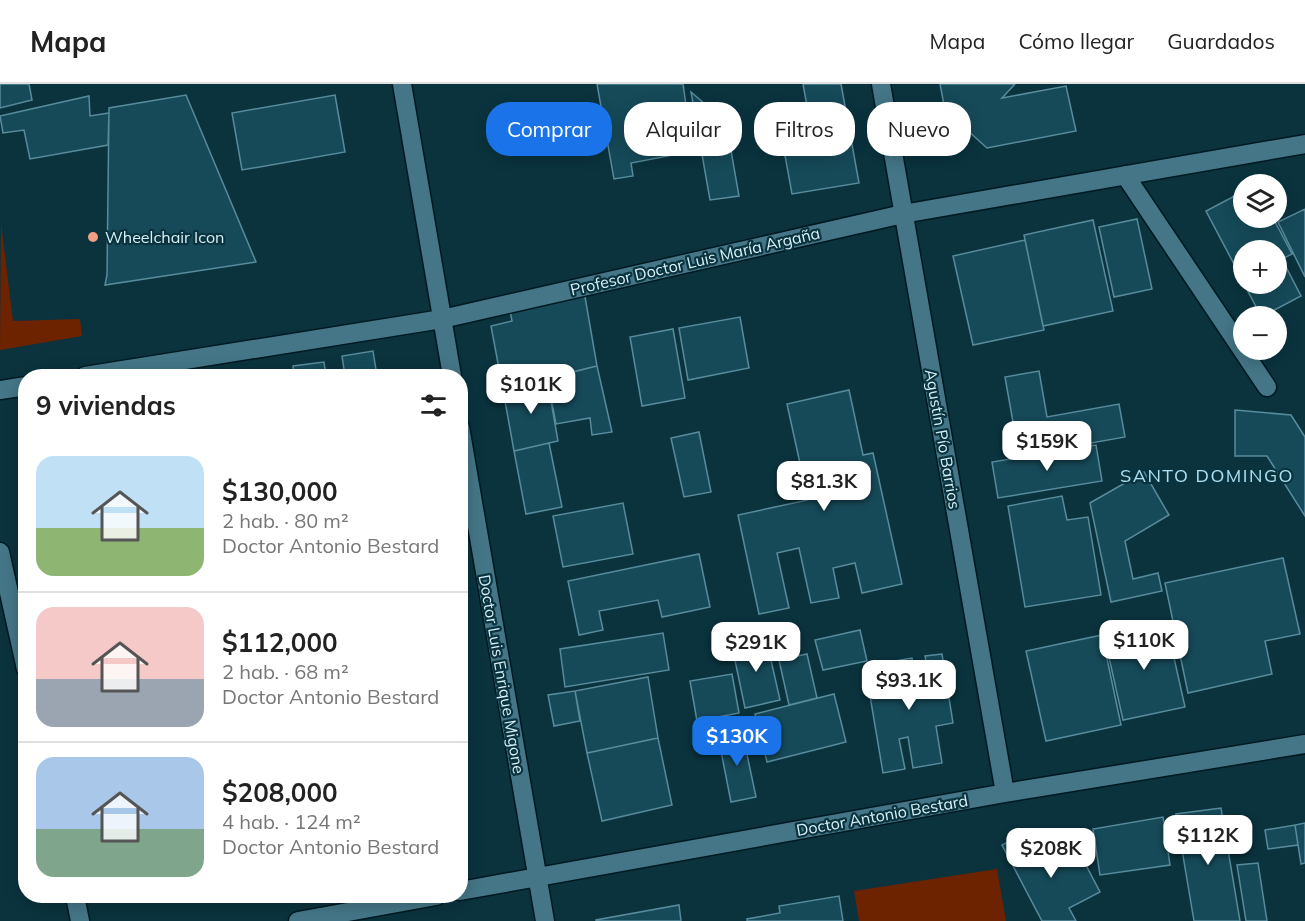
<!DOCTYPE html>
<html lang="es">
<head>
<meta charset="utf-8">
<style>
	:root { --surface:#fff; --page:#f6f6f6; --text:#222; --muted:#767676; --line:#e0e0e0; --accent:#1a73e8 }
	body { margin:0; font-family:Mulish,sans-serif; background:var(--page); color:var(--text); height:100vh; display:flex; flex-direction:column; font-size:22px; white-space:nowrap }
	* { box-sizing:border-box; margin:0 }
	p { font-size:20px; color:var(--muted) }
	.icon { flex:none; width:33px; height:33px; fill:none; stroke:currentColor; stroke-width:2; stroke-linecap:round; stroke-linejoin:round }
	.map { position:relative; flex:1; overflow:hidden }
	.details { position:absolute; left:18px; top:285px; width:450px; height:534px; display:flex; flex-direction:column; background:var(--surface); border-radius:24px; box-shadow:0 3px 15px #0003 }
	.details>* { flex:none }
	.guide { position:absolute; left:486px; top:18px; width:570px; height:54px; display:flex; gap:12px }
	.tools { position:absolute; left:1233px; top:90px; display:grid; gap:12px }
	.tools a { display:grid; place-items:center; width:54px; height:54px; border-radius:50%; background:var(--surface); box-shadow:0 3px 15px #0003; font-size:30px }
	.price { position:absolute; translate:-50% -51px; padding:0 14px; border-radius:12px; background:#fff; color:#222; font-size:20px; line-height:39px; filter:drop-shadow(0 2px 3px #0008) }
	.price::after { content:''; position:absolute; left:50%; top:36px; width:18px; height:14px; margin-left:-9px; background:inherit; clip-path:polygon(0 0,100% 0,50% 100%) }
	.price.selected { background:var(--accent); color:#fff }
	ul { padding:0; list-style:none }
	li { display:flex; align-items:center; gap:18px; height:150px; padding:0 18px }
	li+li { border-top:2px solid var(--line) }
	li span { display:grid; place-items:center; flex:none; width:168px; height:120px; border-radius:18px; color:#555 }
	li>.icon { margin-inline-start:auto }
	span .icon { width:72px; height:72px; fill:#fffc; stroke-width:1 }
	li b { font-size:26px }
	h2 { display:flex; justify-content:space-between; align-items:center; height:72px; padding:0 18px; font-size:26px }
	.chip { padding:0 21px; border-radius:24px; background:var(--surface); box-shadow:0 3px 15px #0003; font-size:21px; line-height:54px }
	.chip.selected { background:var(--accent); color:#fff }
	header { display:flex; align-items:center; gap:36px; box-sizing:border-box; height:84px; padding:0 30px; background:var(--surface); border-bottom:2px solid var(--line) }
	header strong { font-size:28px }
	nav { display:flex; gap:33px; margin-inline-start:auto; font-size:21px }
	.map>svg:first-child { display:block }
	.green { fill:#6d2200 }
	.building { fill:#164a59; stroke:#588b9c; stroke-width:1.5 }
	.lines { fill:none; stroke-linecap:round; stroke-linejoin:round }
	.minor-casing { stroke:#001921; stroke-width:21 }
	.minor { stroke:#447687; stroke-width:18 }
	.poi-dot { fill:#f2a081; stroke:#0a333e; stroke-width:2 }
	.labels { text-anchor:middle; stroke-width:4.5; stroke-linejoin:round; paint-order:stroke }
	.poi-label { font-size:16px; fill:#d6f1fa; stroke:#0a333e; text-anchor:start }
	.street-label { font-size:16px; fill:#d6f1fa; stroke:#0a333e }
	.neighbourhood-label { font-size:18px; letter-spacing:1.5px; fill:#abe1f3; stroke:#0a333e }
</style>
</head>
<body>
<header>
<strong>Mapa</strong>
<nav><a>Mapa</a><a>Cómo llegar</a><a>Guardados</a></nav>
</header>
<div class="map">
<svg width="1305" height="837" viewBox="0 0 1305 837">
	<rect width="100%" height="100%" fill="#0a333e"/>
	<path class="green" d="M 1,139 L 13,237 L 80,235 L 82,252 L 0,266 Z
		M 997,785 L 1006,837 L 859,837 L 854,807 Z"/>
	<path class="building" d="M 0,0 L 29,0 L 32,16 L 0,24 Z
		M 597,0 L 683,0 L 686,21 L 667,24 L 671,45 L 695,39 L 699,66 L 631,79 L 633,92 L 614,95 Z
		M 803,0 L 841,0 L 859,99 L 792,110 L 780,44 L 810,39 Z
		M 940,0 L 1015,0 L 1002,14 L 1066,2 L 1076,47 L 987,64 L 945,26 Z
		M 691,8 L 726,38 L 739,112 L 710,116 Z
		M 186,11 L 256,178 L 105,201 L 107,191 L 109,24 Z
		M 335,11 L 345,68 L 242,86 L 232,29 Z
		M 89,12 L 90,32 L 109,29 L 108,61 L 30,75 L 24,46 L 3,49 L 0,32 Z
		M 1244,107 L 1244,134 L 1273,134 L 1292,170 L 1282,175 L 1301,212 L 1263,232 L 1261,232 L 1244,200 L 1276,200 L 1276,166 L 1244,166 L 1244,199 L 1206,127 Z
		M 1305,125 L 1305,193 L 1278,138 Z
		M 1137,135 L 1152,205 L 1114,213 L 1099,143 Z
		M 1093,136 L 1113,227 L 1043,242 L 1024,151 Z
		M 1025,156 L 1044,246 L 973,261 L 953,172 Z
		M 584,207 L 597,282 L 503,306 L 491,242 L 512,237 L 509,221 Z
		M 740,233 L 749,284 L 688,296 L 679,244 Z
		M 673,245 L 685,314 L 642,322 L 630,253 Z
		M 373,267 L 377,292 L 345,292 L 342,272 Z
		M 324,278 L 326,292 L 294,292 L 293,282 Z
		M 597,282 L 612,348 L 592,351 L 590,334 L 556,340 L 547,294 Z
		M 277,286 L 278,292 L 247,292 L 246,290 Z
		M 1039,287 L 1047,333 L 1119,320 L 1125,353 L 1019,372 L 1005,293 Z
		M 547,294 L 558,357 L 514,367 L 503,306 Z
		M 849,306 L 863,371 L 873,369 L 902,500 L 862,509 L 855,479 L 833,484 L 839,514 L 811,519 L 799,464 L 777,469 L 789,524 L 759,530 L 738,431 L 808,416 L 787,320 Z
		M 1235,326 L 1291,331 L 1305,353 L 1305,432 L 1267,372 L 1235,372 Z
		M 699,348 L 711,408 L 684,413 L 671,354 Z
		M 549,359 L 562,423 L 526,430 L 514,367 Z
		M 1096,361 L 1102,397 L 998,414 L 992,378 Z
		M 1144,388 L 1169,431 L 1125,457 L 1133,495 L 1158,489 L 1162,507 L 1111,518 L 1090,419 Z
		M 1062,412 L 1067,436 L 1088,433 L 1101,511 L 1025,523 L 1008,422 Z
		M 623,419 L 633,470 L 563,483 L 553,432 Z
		M 699,470 L 710,523 L 662,533 L 658,516 L 599,527 L 603,546 L 579,551 L 568,497 Z
		M 1283,474 L 1300,550 L 1265,557 L 1272,590 L 1188,609 L 1165,499 Z
		M 1166,538 L 1185,623 L 1123,636 L 1104,551 Z
		M 860,546 L 867,577 L 823,586 L 815,556 Z
		M 663,549 L 669,586 L 565,603 L 560,565 Z
		M 1102,551 L 1121,641 L 1046,657 L 1026,567 Z
		M 766,554 L 780,616 L 745,624 L 732,562 Z
		M 807,570 L 817,614 L 789,621 L 779,576 Z
		M 942,570 L 953,639 L 936,642 L 942,679 L 913,684 L 908,653 L 899,655 L 905,685 L 883,689 L 865,582 L 912,574 L 916,601 L 930,599 L 925,572 Z
		M 732,590 L 739,629 L 697,637 L 690,597 Z
		M 648,593 L 658,654 L 587,669 L 575,607 Z
		M 575,607 L 580,637 L 554,642 L 548,611 Z
		M 834,610 L 846,658 L 767,678 L 755,630 Z
		M 742,647 L 756,713 L 731,718 L 718,652 Z
		M 658,654 L 672,721 L 602,737 L 587,669 Z
		M 1221,724 L 1240,837 L 1194,837 L 1176,730 Z
		M 1163,733 L 1170,781 L 1100,791 L 1093,745 Z
		M 1305,739 L 1305,779 L 1301,780 L 1295,741 Z
		M 1295,741 L 1298,761 L 1268,765 L 1265,746 Z
		M 1029,747 L 1047,783 L 1078,766 L 1100,808 L 1069,824 L 1076,837 L 1042,837 L 1002,761 Z
		M 1258,779 L 1267,837 L 1246,837 L 1237,781 Z
		M 839,812 L 843,837 L 747,837 L 747,835 L 780,829 L 779,822 Z
		M 679,821 L 681,837 L 596,837 L 596,836 Z"/>
	<g class="lines">
		<defs>
			<path id="minor" d="M 402,0 L 452,292
				M 881,0 L 1005,709
				M 1125,91 L 1267,303
				M 85,292 L 442,235 L 903,130 L 1305,60
				M 0,306 L 26,302
				M 460,343 L 545,837
				M 0,468 L 26,585
				M 460,807 L 1005,709 L 1305,660
				M 75,812 L 80,837
				M 298,837 L 436,812"/>
		</defs>
		<use href="#minor" class="minor-casing"/>
		<use href="#minor" class="minor"/>
	</g>
	<circle class="poi-dot" cx="93" cy="153" r="6"/>
	<g class="labels">
		<g class="poi-label">
			<text x="105" y="159">Wheelchair Icon</text>
		</g>
		<g class="street-label">
			<text transform="translate(695 177) rotate(-13)" y="6">Profesor Doctor Luis María Argaña</text>
			<text transform="translate(943 355) rotate(80)" y="6">Agustín Pío Barrios</text>
			<text transform="translate(502 590) rotate(80)" y="6">Doctor Luis Enrique Migone</text>
			<text transform="translate(882 731) rotate(-10)" y="6">Doctor Antonio Bestard</text>
		</g>
		<g class="neighbourhood-label">
			<text x="1207" y="398">SANTO DOMINGO</text>
		</g>
	</g>
</svg>
<div class="tools">
<a><svg class="icon" aria-label="layers" viewBox="0 0 24 24"><path d="M12 4l9 5-9 5-9-5zM3 14l9 5 9-5"/></svg></a>
<a>+</a>
<a>−</a>
</div>
<b class="price" style="left:531px;top:331px">$101K</b>
<b class="price" style="left:1047px;top:388px">$159K</b>
<b class="price" style="left:824px;top:428px">$81.3K</b>
<b class="price" style="left:1144px;top:587px">$110K</b>
<b class="price" style="left:756px;top:589px">$291K</b>
<b class="price" style="left:909px;top:627px">$93.1K</b>
<b class="price selected" style="left:737px;top:683px">$130K</b>
<b class="price" style="left:1208px;top:782px">$112K</b>
<b class="price" style="left:1051px;top:795px">$208K</b>
<div class="guide">
<a class="chip selected">Comprar</a>
<a class="chip">Alquilar</a>
<a class="chip">Filtros</a>
<a class="chip">Nuevo</a>
</div>
<section class="details">
<h2>9 viviendas<svg class="icon" aria-label="filters" viewBox="0 0 24 24"><path d="M4 7h16M4 17h16"/><circle cx="9" cy="7" r="2"/><circle cx="15" cy="17" r="2"/></svg></h2>
<ul>
<li><span style="background:linear-gradient(#bfe0f5 60%,#8fb573 0)"><svg class="icon" aria-label="home" viewBox="0 0 24 24"><path d="M3 11l9-7 9 7M6 9v11h12V9"/></svg></span><div><b>$130,000</b><p>2 hab. · 80 m²</p><p>Doctor Antonio Bestard</p></div></li>
<li><span style="background:linear-gradient(#f6c9c9 60%,#9aa5b1 0)"><svg class="icon" aria-label="home" viewBox="0 0 24 24"><path d="M3 11l9-7 9 7M6 9v11h12V9"/></svg></span><div><b>$112,000</b><p>2 hab. · 68 m²</p><p>Doctor Antonio Bestard</p></div></li>
<li><span style="background:linear-gradient(#a9c7e8 60%,#7fa58c 0)"><svg class="icon" aria-label="home" viewBox="0 0 24 24"><path d="M3 11l9-7 9 7M6 9v11h12V9"/></svg></span><div><b>$208,000</b><p>4 hab. · 124 m²</p><p>Doctor Antonio Bestard</p></div></li>
</ul>
</section>
</div>
</body>
</html>
